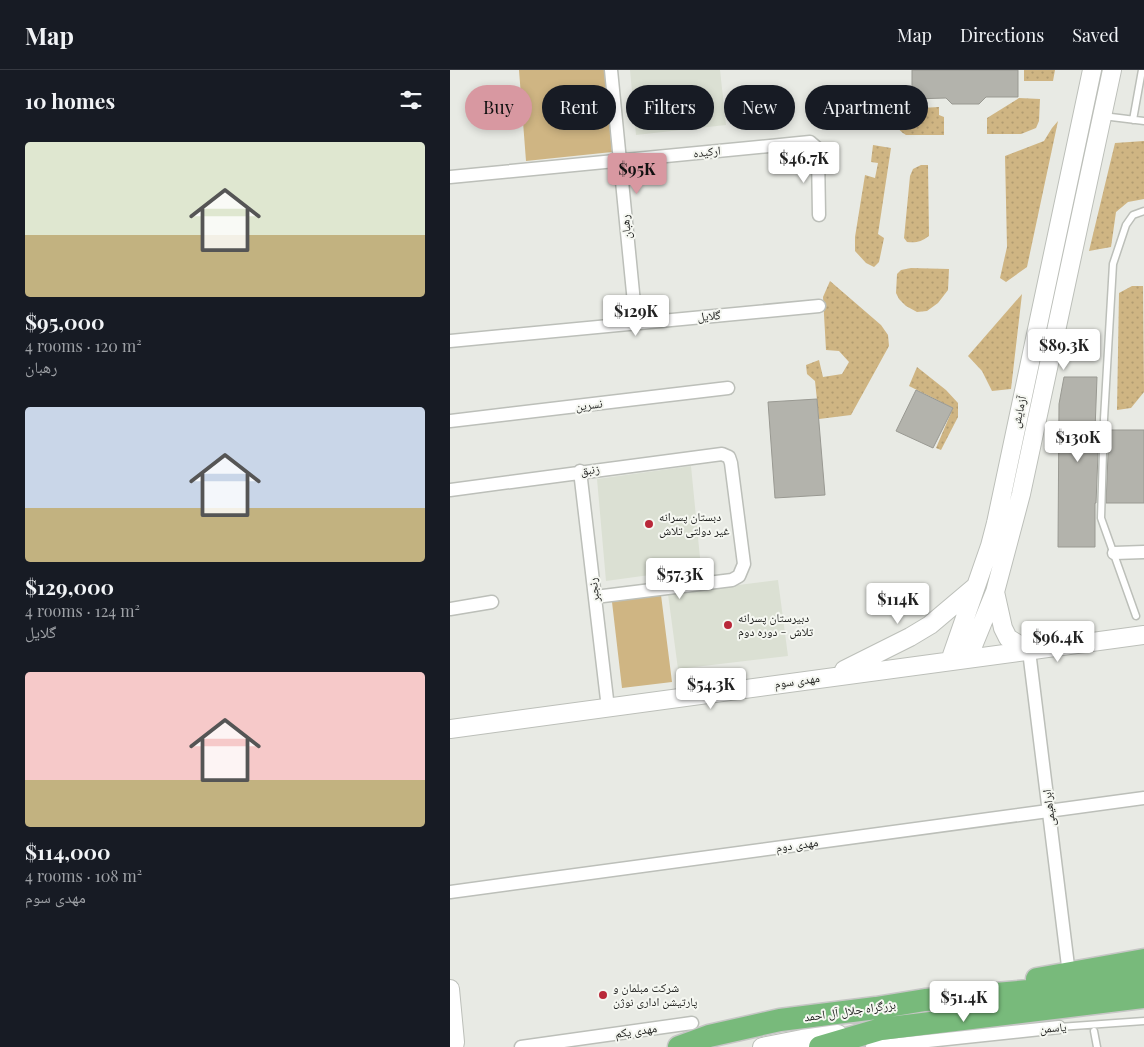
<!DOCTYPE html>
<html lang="en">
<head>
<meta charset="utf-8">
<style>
	:root { --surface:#171b24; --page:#242831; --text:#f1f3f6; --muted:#9ea1a6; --line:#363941; --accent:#d898a1 }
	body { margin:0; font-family:"Playfair Display","Noto Naskh Arabic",serif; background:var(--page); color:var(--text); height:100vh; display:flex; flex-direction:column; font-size:19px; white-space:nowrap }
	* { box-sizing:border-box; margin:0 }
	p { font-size:16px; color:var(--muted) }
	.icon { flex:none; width:28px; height:28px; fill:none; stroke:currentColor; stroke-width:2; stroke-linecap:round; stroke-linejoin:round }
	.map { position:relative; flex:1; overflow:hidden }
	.sheet { display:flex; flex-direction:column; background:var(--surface); width:450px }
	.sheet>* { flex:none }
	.guide { position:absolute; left:15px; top:15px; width:475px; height:45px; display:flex; gap:10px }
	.price { position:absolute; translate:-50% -42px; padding:0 11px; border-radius:5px; background:#fff; color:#222; font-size:16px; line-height:32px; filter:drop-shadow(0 1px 2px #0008) }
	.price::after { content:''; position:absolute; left:50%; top:30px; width:15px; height:11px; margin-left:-8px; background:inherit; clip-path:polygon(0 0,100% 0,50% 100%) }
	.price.selected { background:var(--accent); color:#111 }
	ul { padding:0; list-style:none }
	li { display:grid; align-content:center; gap:10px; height:265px; padding:0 25px }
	li span { display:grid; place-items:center; height:155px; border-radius:5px; color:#555 }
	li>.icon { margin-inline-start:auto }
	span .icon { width:90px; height:90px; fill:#fffc; stroke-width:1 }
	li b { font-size:21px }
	h2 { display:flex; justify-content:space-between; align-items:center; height:60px; padding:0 25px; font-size:21px }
	.tag { padding:0 18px; border-radius:22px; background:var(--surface); box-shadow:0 2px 8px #0003; font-size:18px; line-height:45px }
	.tag.selected { background:var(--accent); color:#111 }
	header { display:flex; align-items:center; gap:30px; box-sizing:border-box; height:70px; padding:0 25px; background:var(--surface); border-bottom:1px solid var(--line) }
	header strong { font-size:24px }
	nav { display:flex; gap:28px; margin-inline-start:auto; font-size:18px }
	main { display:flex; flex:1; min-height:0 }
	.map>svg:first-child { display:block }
	.built { fill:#dbe0d3 }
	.grass { fill:url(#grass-dots) }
	.park { fill:#cfb583 }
	.building { fill:#b3b3ac; stroke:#999992 }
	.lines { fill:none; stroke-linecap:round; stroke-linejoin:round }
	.lane-casing { stroke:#bcbfb9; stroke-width:9 }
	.street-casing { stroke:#bcbfb9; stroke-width:15 }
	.secondary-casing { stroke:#bcbfb9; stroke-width:20 }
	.highway-casing { stroke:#c6c6c5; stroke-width:25 }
	.lane { stroke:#fff; stroke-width:6 }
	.street { stroke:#fff; stroke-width:12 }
	.secondary { stroke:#fff; stroke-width:18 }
	.highway { stroke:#78ba7b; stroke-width:22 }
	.poi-dot { fill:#b92839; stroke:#f5f7f1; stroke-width:2 }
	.labels { text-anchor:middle; stroke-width:4; stroke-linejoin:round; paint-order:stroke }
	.street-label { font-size:12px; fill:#222321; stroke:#f5f7f1 }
	.poi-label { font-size:12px; fill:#222321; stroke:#f5f7f1; text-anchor:start }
</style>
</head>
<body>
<header>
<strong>Map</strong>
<nav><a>Map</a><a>Directions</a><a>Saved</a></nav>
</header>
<main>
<section class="sheet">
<h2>10 homes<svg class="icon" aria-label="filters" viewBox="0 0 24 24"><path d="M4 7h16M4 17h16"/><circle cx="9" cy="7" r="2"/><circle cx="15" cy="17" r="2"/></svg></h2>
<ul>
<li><span style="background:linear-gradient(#dfe7d0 60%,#c2b280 0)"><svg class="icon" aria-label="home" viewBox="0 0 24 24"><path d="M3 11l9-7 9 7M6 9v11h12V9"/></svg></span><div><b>$95,000</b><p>4 rooms · 120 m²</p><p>رهبان</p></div></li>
<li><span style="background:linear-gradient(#c9d6e8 65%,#c2b280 0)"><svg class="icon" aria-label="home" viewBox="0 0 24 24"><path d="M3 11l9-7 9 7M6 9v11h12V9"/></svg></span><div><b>$129,000</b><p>4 rooms · 124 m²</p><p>گلایل</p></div></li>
<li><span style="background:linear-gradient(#f6c9c9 70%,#c2b280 0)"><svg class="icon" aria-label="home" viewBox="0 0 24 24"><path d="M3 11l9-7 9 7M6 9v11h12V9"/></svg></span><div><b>$114,000</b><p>4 rooms · 108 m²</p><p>مهدی سوم</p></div></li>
</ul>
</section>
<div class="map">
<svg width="694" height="977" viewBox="0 0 694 977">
	<defs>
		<pattern id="grass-dots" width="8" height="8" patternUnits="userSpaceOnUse" patternTransform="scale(1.25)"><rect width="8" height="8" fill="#cfb583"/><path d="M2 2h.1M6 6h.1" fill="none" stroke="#b19b71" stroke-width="1.8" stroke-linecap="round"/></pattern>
	</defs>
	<rect width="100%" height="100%" fill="#e8eae4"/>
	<path class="built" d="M 180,0 L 270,0 L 276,55 L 186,65 Z
		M 241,396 L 251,498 L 156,511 L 147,409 Z
		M 328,510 L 338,586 L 228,599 L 218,524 Z"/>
	<path class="grass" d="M 574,0 L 605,0 L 603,11 L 574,11 Z
		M 569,28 L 590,29 L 589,51 L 586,58 L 571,64 L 537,64 L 537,48 Z
		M 452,31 L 453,39 L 489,37 L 489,45 L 494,47 L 494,65 L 456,65 C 443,58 444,45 444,32 Z
		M 608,51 L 577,197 L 556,212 L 550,208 L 557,177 L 555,86 L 594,71 L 602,58 Z
		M 694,71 L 694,129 L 678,132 L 666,142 L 661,177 L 639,181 L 665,73 Z
		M 423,75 L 441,78 L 428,164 L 434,168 L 429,192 L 424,197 L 416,193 L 405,181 L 405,167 L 415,105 L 425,108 L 428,93 L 421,92 Z
		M 471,95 L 478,95 L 479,166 C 471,172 466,173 457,172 L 454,168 L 460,106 L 463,99 Z
		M 461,198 L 499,199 L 498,220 L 488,233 L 477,241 L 467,242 L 456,236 L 449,229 L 446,223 L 447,204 L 451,200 Z
		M 380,211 L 431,255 L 438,265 L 439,276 L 401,345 L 369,349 L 365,311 L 357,304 L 356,295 L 369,290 L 373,307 L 392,304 L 399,292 L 389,281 L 376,280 L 373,227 Z
		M 682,216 L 693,216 L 694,322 L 681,338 L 667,340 L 669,223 Z
		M 572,224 L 561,319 L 542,321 L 532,301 L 518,286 Z
		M 467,297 L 496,320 L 508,333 L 508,347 L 491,380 L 486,378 L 503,338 L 459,316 Z"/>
	<path class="park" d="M 69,0 L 154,0 L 162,82 L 76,91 Z
		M 211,525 L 222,612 L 172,618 L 162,532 Z"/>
	<path class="building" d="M 462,0 L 568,0 L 568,27 L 536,27 L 529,34 L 502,34 L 496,28 L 462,29 Z
		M 614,307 L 647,307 L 645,360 L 649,360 L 646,433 L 645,433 L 645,477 L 608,477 L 609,334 Z
		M 466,320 L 503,338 L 483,378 L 446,361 Z
		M 367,329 L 375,425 L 325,428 L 318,332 Z
		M 659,360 L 694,360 L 694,433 L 656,433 Z"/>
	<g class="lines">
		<defs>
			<path id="lane" d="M 653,46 L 694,51
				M 683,50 L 692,0
				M 686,546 L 651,448 L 654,349 L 663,194 L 676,155 L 683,145 L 694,141
				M 609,957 L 694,951
				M 644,961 L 647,977"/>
			<path id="street" d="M 161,0 L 186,253
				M 0,107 L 360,72 L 367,78 L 368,83 L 369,145
				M 0,271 L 369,236
				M 0,351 L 278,318
				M 130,401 L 158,638
				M 0,420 L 272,384 L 279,387 L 281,393 L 294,494 L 289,506 L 282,510 L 145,527
				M 664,483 L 694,482
				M 0,539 L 42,532
				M 579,581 L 618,896
				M 0,822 L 694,728
				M 71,977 L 242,953
				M 422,977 L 609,957"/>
			<path id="secondary" d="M 545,522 L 553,558 L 558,568 L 579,581
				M 518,588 L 545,522 L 571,424 L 662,0
				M 500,591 L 540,476 L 546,453 L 642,0
				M 394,600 L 460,567 L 480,555 L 525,517
				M 0,659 L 694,565
				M 0,919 L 5,972 L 4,977
				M 312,977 L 352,969 L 388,964"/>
			<path id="highway" d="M 587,909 L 694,890
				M 229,977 L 259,966 L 330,950 L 426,938 L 475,930 L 694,911
				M 370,977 L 431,959 L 694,927"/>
		</defs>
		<use href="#lane" class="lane-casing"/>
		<use href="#street" class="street-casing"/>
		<use href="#secondary" class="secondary-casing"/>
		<use href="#highway" class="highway-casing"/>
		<use href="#lane" class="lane"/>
		<use href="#street" class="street"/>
		<use href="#secondary" class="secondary"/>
		<use href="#highway" class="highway"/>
	</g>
	<g class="poi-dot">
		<circle cx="199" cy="454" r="5"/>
		<circle cx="278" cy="555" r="5"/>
		<circle cx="153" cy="925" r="5"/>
	</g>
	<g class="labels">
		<g class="street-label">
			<text transform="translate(257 82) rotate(-6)" y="4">ارکیده</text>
			<text transform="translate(176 157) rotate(-96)" y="4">رهبان</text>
			<text transform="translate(259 246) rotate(-5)" y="4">گلایل</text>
			<text transform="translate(139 335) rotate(-7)" y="4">نسرین</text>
			<text transform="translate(569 342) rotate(-78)" y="4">آزمایش</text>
			<text transform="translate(140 400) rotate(-7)" y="4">زنبق</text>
			<text transform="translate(144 520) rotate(-97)" y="4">رنجبر</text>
			<text transform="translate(347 611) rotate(-8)" y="4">مهدی سوم</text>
			<text transform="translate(599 738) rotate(-97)" y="4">ابراهیمی</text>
			<text transform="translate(347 775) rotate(-8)" y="4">مهدی دوم</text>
			<text transform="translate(400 941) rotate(-8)" y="4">بزرگراه جلال آل احمد</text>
			<text transform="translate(603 958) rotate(-5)" y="4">یاسمن</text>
			<text transform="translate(186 961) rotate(-8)" y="4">مهدی یکم</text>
		</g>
		<g class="poi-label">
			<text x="209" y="451">دبستان پسرانه<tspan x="209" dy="14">غیر دولتی تلاش</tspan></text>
			<text x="288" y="552">دبیرستان پسرانه<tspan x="288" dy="14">تلاش - دوره دوم</tspan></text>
			<text x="163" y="922">شرکت مبلمان و<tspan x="163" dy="14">پارتیشن اداری نوژن</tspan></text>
		</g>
	</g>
</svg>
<b class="price" style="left:354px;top:114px">$46.7K</b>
<b class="price selected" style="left:187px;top:125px">$95K</b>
<b class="price" style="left:186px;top:267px">$129K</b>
<b class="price" style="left:614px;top:301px">$89.3K</b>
<b class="price" style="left:628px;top:393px">$130K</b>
<b class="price" style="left:230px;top:530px">$57.3K</b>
<b class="price" style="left:448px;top:555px">$114K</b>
<b class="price" style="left:608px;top:593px">$96.4K</b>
<b class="price" style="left:261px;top:640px">$54.3K</b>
<b class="price" style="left:514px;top:953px">$51.4K</b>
<div class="guide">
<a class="tag selected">Buy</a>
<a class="tag">Rent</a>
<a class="tag">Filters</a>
<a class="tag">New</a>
<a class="tag">Apartment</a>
</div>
</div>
</main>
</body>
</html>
